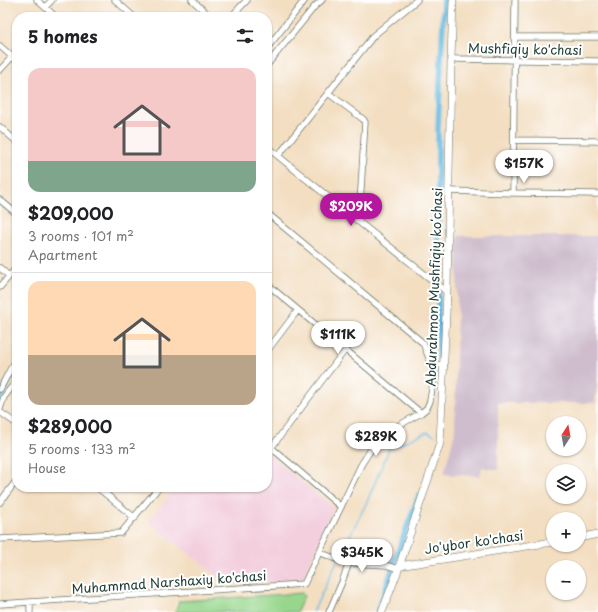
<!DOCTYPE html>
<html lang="en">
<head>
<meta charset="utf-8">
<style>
	:root { --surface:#fff; --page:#f2f2f2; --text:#202124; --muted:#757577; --line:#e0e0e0; --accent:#b5179e }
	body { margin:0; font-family:"Playpen Sans",sans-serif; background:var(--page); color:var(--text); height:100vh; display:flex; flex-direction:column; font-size:15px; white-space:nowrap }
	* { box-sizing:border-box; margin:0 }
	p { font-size:13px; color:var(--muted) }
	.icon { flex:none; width:22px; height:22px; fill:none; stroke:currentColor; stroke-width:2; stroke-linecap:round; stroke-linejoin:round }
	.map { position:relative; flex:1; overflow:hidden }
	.details { position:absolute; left:12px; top:12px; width:260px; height:480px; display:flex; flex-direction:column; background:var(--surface); border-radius:16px; box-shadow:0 1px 3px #0004 }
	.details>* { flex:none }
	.needle { width:26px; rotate:11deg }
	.tools { position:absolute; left:546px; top:416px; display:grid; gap:8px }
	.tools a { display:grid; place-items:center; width:40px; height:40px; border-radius:50%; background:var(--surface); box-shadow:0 1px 3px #0004; font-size:20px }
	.price { position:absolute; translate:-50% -34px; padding:0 9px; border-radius:14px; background:#fff; color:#222; font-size:13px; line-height:26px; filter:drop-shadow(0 1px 2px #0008) }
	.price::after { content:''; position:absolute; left:50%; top:24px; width:12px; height:9px; margin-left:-6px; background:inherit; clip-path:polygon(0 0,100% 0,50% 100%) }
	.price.on { background:var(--accent); color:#fff }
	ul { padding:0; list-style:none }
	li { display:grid; align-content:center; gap:8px; height:212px; padding:0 16px }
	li+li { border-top:1px solid var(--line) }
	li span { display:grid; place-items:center; height:124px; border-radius:12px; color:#555 }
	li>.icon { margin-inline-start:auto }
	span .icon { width:72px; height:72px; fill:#fffc; stroke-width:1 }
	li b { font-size:17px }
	h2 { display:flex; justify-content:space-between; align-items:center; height:48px; padding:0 16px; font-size:17px }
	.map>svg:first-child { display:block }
	.built { fill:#f3cfde }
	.industrial { fill:#cfbdce }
	.green { fill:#97d68c; stroke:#5b8a60 }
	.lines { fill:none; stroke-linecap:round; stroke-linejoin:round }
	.stream { stroke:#66bce2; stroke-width:1.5 }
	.canal { stroke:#66bce2; stroke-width:5.5 }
	.minor-casing { stroke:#697565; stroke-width:7 }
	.tertiary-casing { stroke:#697565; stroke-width:8 }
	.minor { stroke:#fff; stroke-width:5.5 }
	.tertiary { stroke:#fff; stroke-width:7 }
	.labels { text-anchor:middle; stroke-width:4; stroke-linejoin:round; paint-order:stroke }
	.street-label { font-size:13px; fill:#1f3d34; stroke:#fff }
</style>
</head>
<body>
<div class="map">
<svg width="598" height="612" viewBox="0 0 598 612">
	<rect width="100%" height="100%" fill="#fff"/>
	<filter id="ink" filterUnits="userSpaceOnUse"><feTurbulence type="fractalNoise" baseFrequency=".025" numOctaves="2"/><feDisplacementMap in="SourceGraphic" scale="8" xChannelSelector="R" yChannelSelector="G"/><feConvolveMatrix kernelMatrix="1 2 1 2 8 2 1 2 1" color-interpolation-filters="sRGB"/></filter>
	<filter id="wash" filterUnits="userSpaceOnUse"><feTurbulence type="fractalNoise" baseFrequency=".012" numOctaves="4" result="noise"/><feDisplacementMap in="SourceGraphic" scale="16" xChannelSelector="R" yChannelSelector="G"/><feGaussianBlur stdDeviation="0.9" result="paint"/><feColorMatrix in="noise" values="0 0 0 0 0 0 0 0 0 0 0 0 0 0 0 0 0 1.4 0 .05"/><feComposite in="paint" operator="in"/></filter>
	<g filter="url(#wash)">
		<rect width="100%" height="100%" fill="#f3dec1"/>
		<path class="built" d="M 267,452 L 334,508 L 302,582 L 223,581 L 149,522 L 175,487 L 267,487 Z"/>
		<path class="industrial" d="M 458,236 L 598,236 L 598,376 L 595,403 L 498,403 L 498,470 L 482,467 L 480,476 L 444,474 L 455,431 Z"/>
		<path class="green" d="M 302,593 L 304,596 L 297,612 L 175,612 L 179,601 Z"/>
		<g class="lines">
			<path class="stream" d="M 339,557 L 367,502 L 389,449 L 427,432 L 434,435
				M 313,612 L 337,561"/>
			<path class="canal" d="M 438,273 L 438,128 L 444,0
				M 438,292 L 439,358
				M 440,370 L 440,382
				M 0,398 L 8,382 L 17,369
				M 378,612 L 396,557 L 419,495"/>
		</g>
	</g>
	<g filter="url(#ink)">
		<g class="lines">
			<defs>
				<path id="minor" d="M 37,0 L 56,17
					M 115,0 L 134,17
					M 192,0 L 211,17
					M 45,7 L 52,0
					M 231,17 L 247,0
					M 515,37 L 598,37
					M 0,46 L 17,61
					M 267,48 L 305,0
					M 451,59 L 598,61
					M 267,65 L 315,6 L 322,0
					M 0,70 L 12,57
					M 328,93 L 363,119 L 365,122 L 359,222
					M 0,127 L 17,142
					M 514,140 L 598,141
					M 267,147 L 359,222 L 447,292
					M 278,156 L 374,35 L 417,0
					M 450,191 L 513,193 L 598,194
					M 513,193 L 515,0
					M 0,200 L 17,214
					M 267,213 L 423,343 L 431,363 L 434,364 L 444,365
					M 0,268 L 9,276
					M 267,284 L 421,413
					M 0,287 L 17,267
					M 267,351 L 298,310
					M 0,389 L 11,368 L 17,360
					M 0,409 L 4,397 L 17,380
					M 0,412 L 17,424
					M 267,444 L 341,507
					M 271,448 L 345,350
					M 97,487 L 135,518
					M 0,502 L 17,480
					M 0,539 L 121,533 L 159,487
					M 319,552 L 341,561 L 349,563 L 386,565 L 395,568 L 399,567
					M 30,602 L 30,612
					M 0,604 L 304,584 L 361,465 L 373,446 L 387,432 L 421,413 L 427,408 L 430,401 L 433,382 L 434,374 L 431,363
					M 329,612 L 342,582 L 349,563"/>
				<path id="tertiary" d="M 579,538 L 598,534
					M 399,567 L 405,565 L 553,542
					M 382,612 L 397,573 L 440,443 L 447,292 L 451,59 L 453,0"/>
			</defs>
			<use href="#minor" class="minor-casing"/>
			<use href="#tertiary" class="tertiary-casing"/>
			<use href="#minor" class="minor"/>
			<use href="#tertiary" class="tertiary"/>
		</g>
	</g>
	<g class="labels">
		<g class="street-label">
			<text transform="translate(525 49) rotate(1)" y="5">Mushfiqiy ko'chasi</text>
			<text transform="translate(434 287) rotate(-88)" y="5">Abdurahmon Mushfiqiy koʻchasi</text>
			<text transform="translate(474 542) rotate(-8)" y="5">Jo'ybor ko'chasi</text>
			<text transform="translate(169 582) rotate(-4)" y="5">Muhammad Narshaxiy ko'chasi</text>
		</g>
	</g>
</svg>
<div class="tools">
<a><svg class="needle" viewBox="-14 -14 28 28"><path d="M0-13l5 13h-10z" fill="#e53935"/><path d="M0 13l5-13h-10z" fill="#757577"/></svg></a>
<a><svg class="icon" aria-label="layers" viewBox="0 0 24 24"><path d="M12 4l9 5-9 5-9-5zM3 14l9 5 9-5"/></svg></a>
<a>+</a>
<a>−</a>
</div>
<b class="price" style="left:524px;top:184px">$157K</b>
<b class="price on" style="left:351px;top:227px">$209K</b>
<b class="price" style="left:338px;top:355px">$111K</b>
<b class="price" style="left:376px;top:457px">$289K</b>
<b class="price" style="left:362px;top:573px">$345K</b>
<section class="details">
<h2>5 homes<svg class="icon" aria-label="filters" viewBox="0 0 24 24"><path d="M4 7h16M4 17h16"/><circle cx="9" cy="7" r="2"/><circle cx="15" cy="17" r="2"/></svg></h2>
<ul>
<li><span style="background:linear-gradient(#f6c9c9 75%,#7fa58c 0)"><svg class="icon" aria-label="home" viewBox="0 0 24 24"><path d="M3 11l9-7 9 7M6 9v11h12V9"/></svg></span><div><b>$209,000</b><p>3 rooms · 101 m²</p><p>Apartment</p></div></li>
<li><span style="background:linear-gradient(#ffd9b3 60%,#b9a48a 0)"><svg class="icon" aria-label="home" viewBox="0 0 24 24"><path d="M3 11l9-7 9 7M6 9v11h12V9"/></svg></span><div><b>$289,000</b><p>5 rooms · 133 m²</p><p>House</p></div></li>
</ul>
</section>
</div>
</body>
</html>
